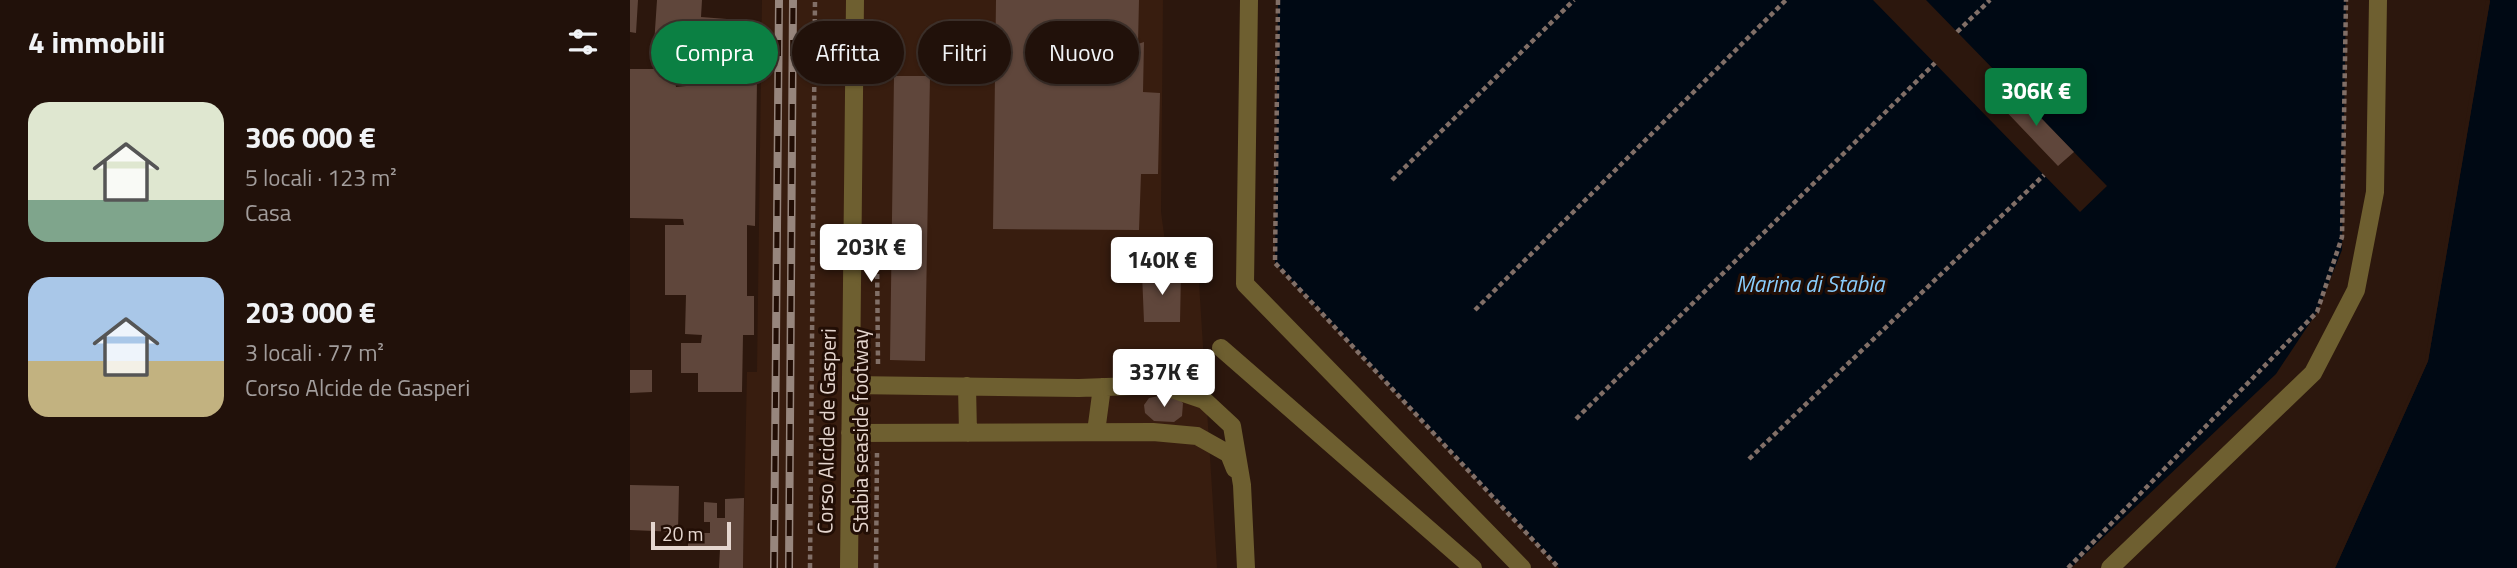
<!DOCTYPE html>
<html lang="it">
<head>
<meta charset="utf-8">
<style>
	:root { --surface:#21110a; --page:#291a13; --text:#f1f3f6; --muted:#a29d9c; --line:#3e312b; --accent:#0b8043 }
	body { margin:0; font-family:"Titillium Web",sans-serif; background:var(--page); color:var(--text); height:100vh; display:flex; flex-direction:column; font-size:26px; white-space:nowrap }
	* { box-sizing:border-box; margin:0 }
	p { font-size:23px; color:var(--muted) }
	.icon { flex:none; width:38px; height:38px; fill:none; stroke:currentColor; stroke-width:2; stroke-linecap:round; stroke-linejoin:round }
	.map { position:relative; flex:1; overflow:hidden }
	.side { display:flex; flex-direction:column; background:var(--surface); width:630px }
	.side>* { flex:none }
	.guide { position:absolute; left:21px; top:21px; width:665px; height:63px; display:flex; gap:14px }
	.scale { position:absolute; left:21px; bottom:18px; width:80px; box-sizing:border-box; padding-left:7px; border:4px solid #e5d6cf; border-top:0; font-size:19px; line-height:24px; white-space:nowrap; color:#e5d6cf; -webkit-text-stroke:5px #220e05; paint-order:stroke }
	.price { position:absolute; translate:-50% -60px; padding:0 16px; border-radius:7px; background:#fff; color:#222; font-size:23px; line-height:46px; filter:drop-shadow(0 2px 4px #0008) }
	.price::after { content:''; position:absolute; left:50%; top:42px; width:21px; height:16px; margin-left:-10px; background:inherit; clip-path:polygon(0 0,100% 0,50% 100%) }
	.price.on { background:var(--accent); color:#fff }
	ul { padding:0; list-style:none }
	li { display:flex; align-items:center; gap:21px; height:175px; padding:0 28px }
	li span { display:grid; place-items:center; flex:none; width:196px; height:140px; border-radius:21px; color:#555 }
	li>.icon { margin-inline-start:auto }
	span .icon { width:84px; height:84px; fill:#fffc; stroke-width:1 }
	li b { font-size:30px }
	h2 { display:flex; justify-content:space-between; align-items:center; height:84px; padding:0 28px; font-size:30px }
	.tag { padding:0 24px; border-radius:32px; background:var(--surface); box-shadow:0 2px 5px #0004,0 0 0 2px var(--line); font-size:24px; line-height:63px }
	.tag.on { background:var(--accent); color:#fff }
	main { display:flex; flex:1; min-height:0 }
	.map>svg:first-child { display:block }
	.built { fill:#381d0f }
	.water { fill:#000914 }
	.pier { fill:#2c170d }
	.building { fill:#5f463b }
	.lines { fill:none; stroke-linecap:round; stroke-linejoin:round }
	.path { stroke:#816f67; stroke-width:4.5; stroke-dasharray:5 3.5; stroke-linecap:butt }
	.minor { stroke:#6e5f30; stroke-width:18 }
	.rail-casing { stroke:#97867d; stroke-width:8 }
	.rail { stroke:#220e05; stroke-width:5; stroke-dasharray:16; stroke-linecap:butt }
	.labels { text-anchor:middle; stroke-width:6; stroke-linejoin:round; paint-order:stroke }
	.street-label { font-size:21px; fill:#e5d6cf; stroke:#220e05 }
	.water-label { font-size:23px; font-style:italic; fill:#89cdfd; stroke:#220e05 }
</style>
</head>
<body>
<main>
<section class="side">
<h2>4 immobili<svg class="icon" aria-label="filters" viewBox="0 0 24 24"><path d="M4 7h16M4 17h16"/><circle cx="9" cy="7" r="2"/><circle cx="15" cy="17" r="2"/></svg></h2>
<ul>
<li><span style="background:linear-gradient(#dfe7d0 70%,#7fa58c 0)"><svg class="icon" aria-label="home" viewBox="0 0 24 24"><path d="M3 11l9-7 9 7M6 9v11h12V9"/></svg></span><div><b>306 000 €</b><p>5 locali · 123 m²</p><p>Casa</p></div></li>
<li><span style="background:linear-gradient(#a9c7e8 60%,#c2b280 0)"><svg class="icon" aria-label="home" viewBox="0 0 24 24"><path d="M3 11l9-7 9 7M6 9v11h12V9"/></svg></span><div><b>203 000 €</b><p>3 locali · 77 m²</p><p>Corso Alcide de Gasperi</p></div></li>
</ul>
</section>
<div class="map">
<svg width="1887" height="568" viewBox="0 0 1887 568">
	<rect width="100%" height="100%" fill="#2c170d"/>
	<path class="built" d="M 132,0 L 533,0 L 531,212 L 538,264 L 568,267 L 587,568 L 113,568 L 117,372 L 127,372 Z"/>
	<path class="water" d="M 648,0 L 1716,0 L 1712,250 L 1687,312 L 1646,374 L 1441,568 L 929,568 L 645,263 Z
		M 1860,0 L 1887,0 L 1887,568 L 1705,568 L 1798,361 Z"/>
	<path class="pier" d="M 1243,0 L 1296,0 L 1477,186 L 1450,212 Z
		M 1856,0 L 1860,1 L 1798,361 L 1705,568 L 1702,568 L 1795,360 Z"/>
	<path class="building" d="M 0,0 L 8,0 L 6,33 L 0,32 Z
		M 27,0 L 72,0 L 71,17 L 110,20 L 110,46 L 121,48 L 118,79 L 69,74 L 71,56 L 61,54 L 62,47 L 24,45 Z
		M 366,0 L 509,0 L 508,44 L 514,42 L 513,92 L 530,93 L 528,174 L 511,174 L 509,230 L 363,229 Z
		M 0,69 L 44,69 L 46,87 L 127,79 L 125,226 L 117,225 L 117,296 L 124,296 L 124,335 L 113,335 L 112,392 L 68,392 L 68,373 L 51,373 L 51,343 L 71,343 L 72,335 L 55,334 L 56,295 L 35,295 L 35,225 L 54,225 L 53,219 L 0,218 Z
		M 264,76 L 300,76 L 295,361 L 260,360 Z
		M 1383,89 L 1444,152 L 1428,166 L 1368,103 Z
		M 512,273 L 551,273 L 550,322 L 514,322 Z
		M 0,370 L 22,370 L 22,392 L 0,393 Z
		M 529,396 L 545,396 L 553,403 L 552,416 L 544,422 L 524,421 L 515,413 L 514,405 L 519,398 Z
		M 0,485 L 49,486 L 48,532 L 0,530 Z
		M 114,498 L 113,568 L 89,568 L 90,549 L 58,548 L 58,533 L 80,533 L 80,522 L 74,522 L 74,502 L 87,503 L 87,518 L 95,518 L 95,499 Z"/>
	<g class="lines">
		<path class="path" d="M 648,0 L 645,263 L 929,568
			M 1327,32 L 1360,0
			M 762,180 L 944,0
			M 247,257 L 248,364
			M 845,310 L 1156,0
			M 946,419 L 1305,63
			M 1119,459 L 1414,175
			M 180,568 L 185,0
			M 246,568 L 247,453
			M 1438,568 L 1687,312 L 1712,237 L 1716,0"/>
		<path class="minor" d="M 619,0 L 615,284 L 892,568
			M 591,348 L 843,568
			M 221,385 L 449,388 L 530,385 L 574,400 L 602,426 L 612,485 L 616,568
			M 337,386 L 338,433
			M 466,432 L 472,387
			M 220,433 L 523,432 L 567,436 L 599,454 L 605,469
			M 219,568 L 225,0
			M 1480,568 L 1683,373 L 1726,290 L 1745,192 L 1748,0"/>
		<defs>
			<path id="rail" d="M 144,568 L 149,0
				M 159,568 L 163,0"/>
		</defs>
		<use href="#rail" class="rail-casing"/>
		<use href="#rail" class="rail"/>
	</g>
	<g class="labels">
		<g class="street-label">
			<text transform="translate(197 431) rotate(-89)" y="7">Corso Alcide de Gasperi</text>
			<text transform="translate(231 431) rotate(-90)" y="7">Stabia seaside footway</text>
		</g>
		<g class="water-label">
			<text x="1180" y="292">Marina di Stabia</text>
		</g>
	</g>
</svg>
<div class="scale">20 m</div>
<b class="price on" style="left:1406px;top:128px">306K €</b>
<b class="price" style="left:241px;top:284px">203K €</b>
<b class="price" style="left:532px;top:297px">140K €</b>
<b class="price" style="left:534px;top:409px">337K €</b>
<div class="guide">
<a class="tag on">Compra</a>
<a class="tag">Affitta</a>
<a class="tag">Filtri</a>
<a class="tag">Nuovo</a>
</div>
</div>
</main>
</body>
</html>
